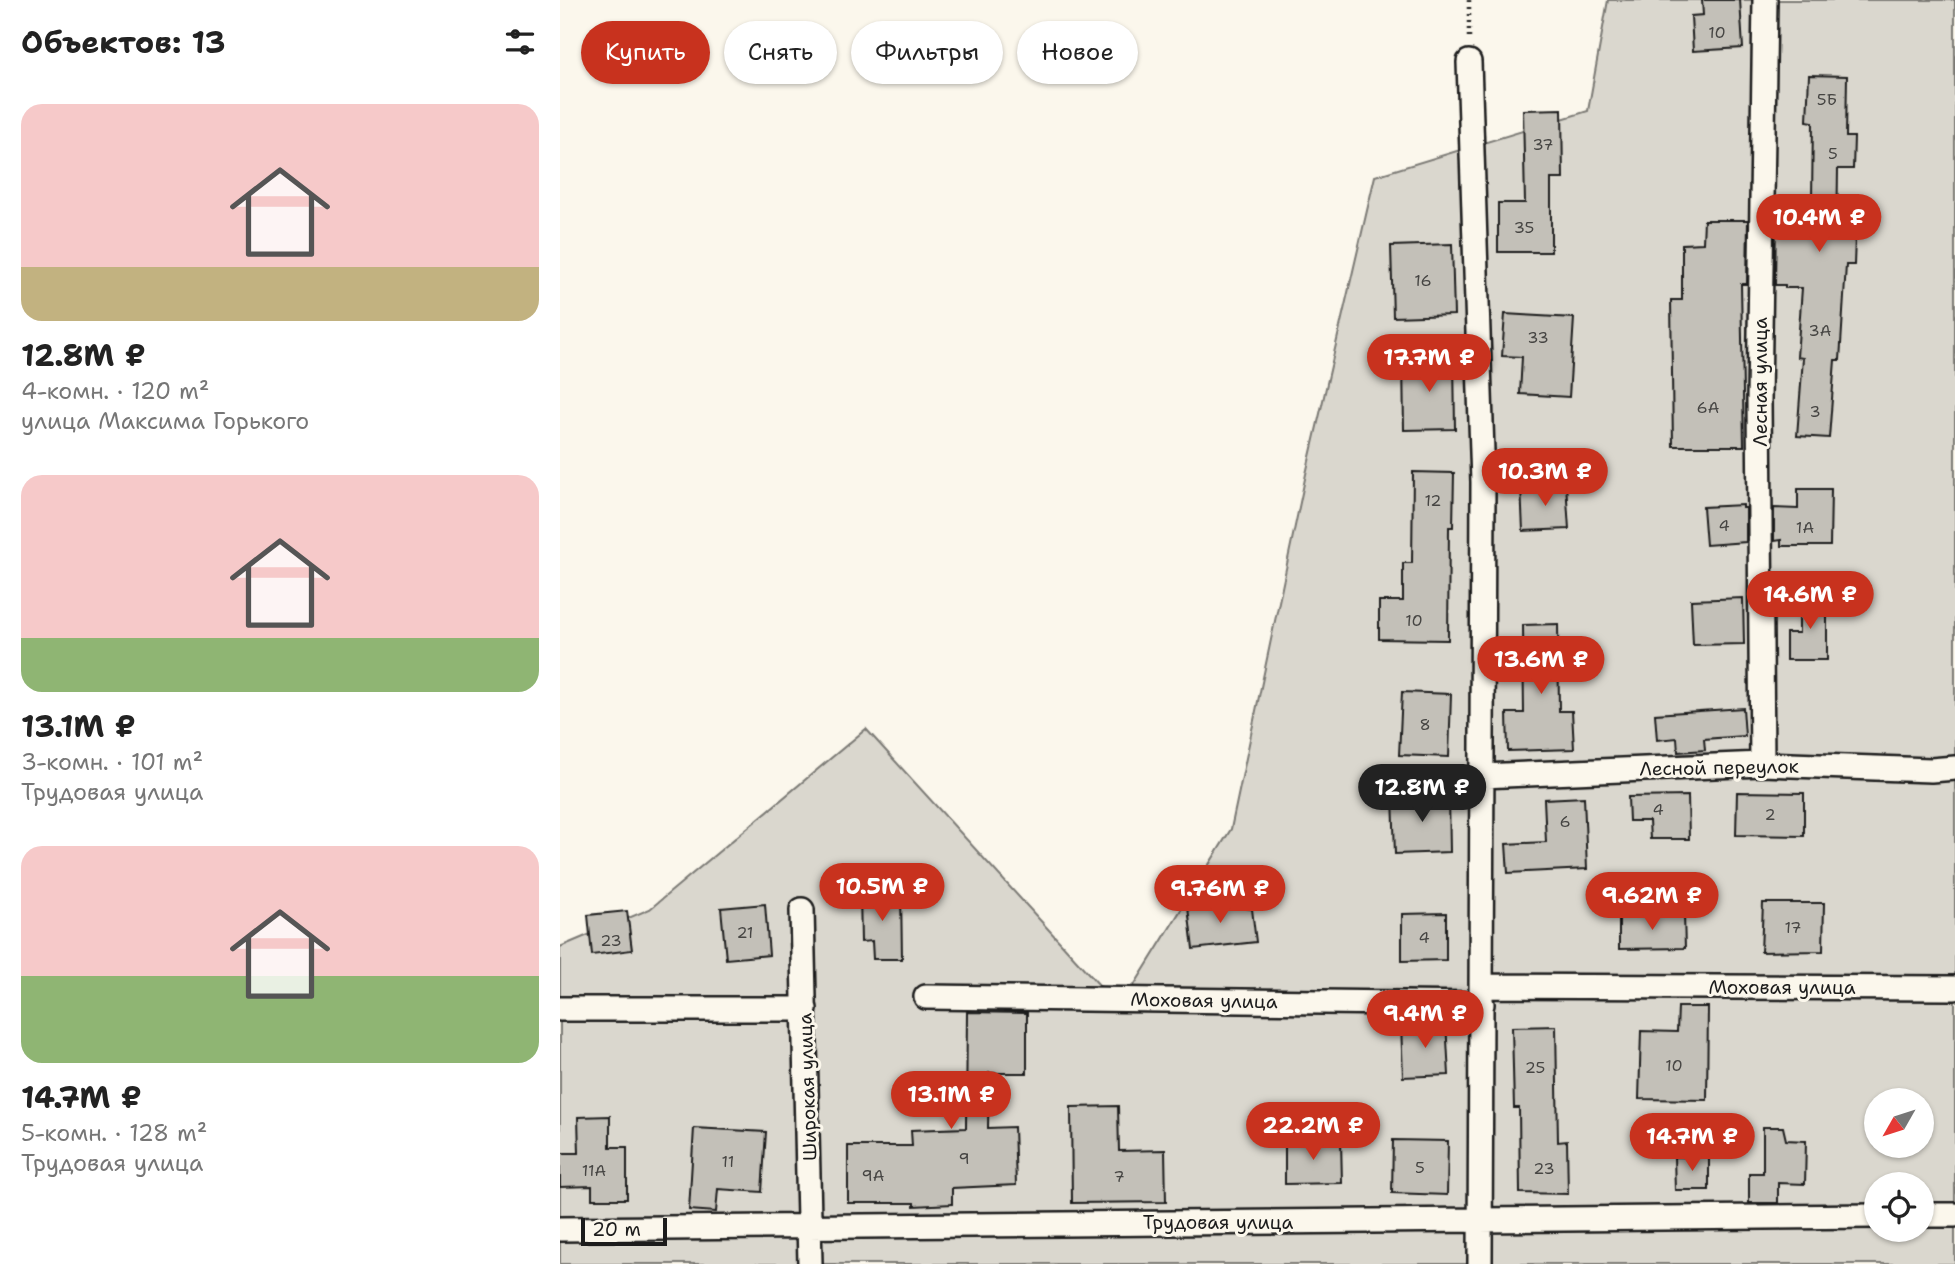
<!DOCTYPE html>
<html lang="ru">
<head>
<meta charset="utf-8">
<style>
	:root { --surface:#fff; --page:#f6f6f6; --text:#222; --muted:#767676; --accent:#c8321e }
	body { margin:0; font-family:"Shantell Sans",sans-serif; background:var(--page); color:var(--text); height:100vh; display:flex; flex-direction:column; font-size:26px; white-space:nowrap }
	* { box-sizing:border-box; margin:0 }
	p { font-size:23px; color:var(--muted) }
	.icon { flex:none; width:38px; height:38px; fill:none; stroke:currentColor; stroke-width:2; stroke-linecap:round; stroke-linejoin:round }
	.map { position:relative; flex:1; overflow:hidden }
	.panel { display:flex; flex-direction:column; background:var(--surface); width:560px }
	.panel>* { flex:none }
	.banner { position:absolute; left:21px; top:21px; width:665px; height:63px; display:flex; gap:14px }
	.needle { width:46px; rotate:231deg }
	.controls { position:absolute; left:1304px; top:1088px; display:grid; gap:14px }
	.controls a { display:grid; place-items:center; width:70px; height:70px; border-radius:50%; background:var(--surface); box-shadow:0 2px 5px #0004; font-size:35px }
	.scale { position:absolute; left:21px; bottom:18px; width:86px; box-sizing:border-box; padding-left:7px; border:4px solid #1c1c1c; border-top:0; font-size:19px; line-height:24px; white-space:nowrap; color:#1c1c1c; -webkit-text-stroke:5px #fbf7ec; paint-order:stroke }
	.price { position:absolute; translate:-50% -60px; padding:0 16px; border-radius:24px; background:var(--accent); color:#fff; font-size:23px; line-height:46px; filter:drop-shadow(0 2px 4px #0008) }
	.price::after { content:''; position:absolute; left:50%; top:42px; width:21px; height:16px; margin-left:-10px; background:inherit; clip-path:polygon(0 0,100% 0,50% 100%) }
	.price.current { background:#222; color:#fff }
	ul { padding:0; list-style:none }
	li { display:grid; align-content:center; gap:14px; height:371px; padding:0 21px }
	li span { display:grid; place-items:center; height:217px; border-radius:21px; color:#555 }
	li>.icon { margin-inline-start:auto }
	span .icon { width:126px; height:126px; fill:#fffc; stroke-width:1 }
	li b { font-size:30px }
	h2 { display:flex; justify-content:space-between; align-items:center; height:84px; padding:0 21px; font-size:30px }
	.pill { padding:0 24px; border-radius:32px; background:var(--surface); box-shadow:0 2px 5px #0004; font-size:24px; line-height:63px }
	.pill.current { background:var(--accent); color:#fff }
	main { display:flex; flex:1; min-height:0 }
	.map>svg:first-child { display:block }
	.green { fill:#dad7ce; stroke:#7b7a75; stroke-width:2; fill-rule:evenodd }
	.building { fill:#c3c0b8; stroke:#1c1c1c; stroke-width:2 }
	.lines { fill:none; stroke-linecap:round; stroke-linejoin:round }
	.street-casing { stroke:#1c1c1c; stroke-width:28 }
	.path { stroke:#1c1c1c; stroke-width:4.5; stroke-dasharray:2 5; stroke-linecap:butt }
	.street { stroke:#fbf7ec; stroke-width:23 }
	.labels { text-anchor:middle; stroke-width:6; stroke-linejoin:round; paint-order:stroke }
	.number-label { font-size:16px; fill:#464543 }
	.street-label { font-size:19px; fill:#1c1c1c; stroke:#fbf7ec }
</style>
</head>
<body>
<main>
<section class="panel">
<h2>Объектов: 13<svg class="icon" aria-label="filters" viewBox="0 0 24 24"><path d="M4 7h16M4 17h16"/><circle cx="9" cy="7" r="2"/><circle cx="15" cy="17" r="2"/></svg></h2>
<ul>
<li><span style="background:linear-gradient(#f6c9c9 75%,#c2b280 0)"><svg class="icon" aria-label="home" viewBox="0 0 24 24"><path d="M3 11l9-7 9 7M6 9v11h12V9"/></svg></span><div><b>12.8M ₽</b><p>4-комн. · 120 m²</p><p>улица Максима Горького</p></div></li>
<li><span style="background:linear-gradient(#f6c9c9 75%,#8fb573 0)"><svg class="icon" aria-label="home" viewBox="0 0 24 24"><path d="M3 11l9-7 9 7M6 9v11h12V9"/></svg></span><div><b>13.1M ₽</b><p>3-комн. · 101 m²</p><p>Трудовая улица</p></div></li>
<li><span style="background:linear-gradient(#f6c9c9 60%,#8fb573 0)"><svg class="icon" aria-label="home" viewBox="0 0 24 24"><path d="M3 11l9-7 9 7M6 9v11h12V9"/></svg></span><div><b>14.7M ₽</b><p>5-комн. · 128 m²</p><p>Трудовая улица</p></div></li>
</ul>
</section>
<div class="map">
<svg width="1395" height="1264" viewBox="0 0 1395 1264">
	<rect width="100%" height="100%" fill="#fbf7ec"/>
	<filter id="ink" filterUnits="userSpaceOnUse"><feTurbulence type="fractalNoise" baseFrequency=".0143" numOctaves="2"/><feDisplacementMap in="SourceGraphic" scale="14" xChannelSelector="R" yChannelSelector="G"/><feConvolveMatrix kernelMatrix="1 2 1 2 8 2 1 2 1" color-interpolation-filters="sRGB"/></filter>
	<g filter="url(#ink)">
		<path class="green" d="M 1048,0 L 1395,0 L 1395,1264 L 0,1264 L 0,947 L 90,909 L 306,729 L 560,1008 L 671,829 L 746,474 L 815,176 L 1028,111 ZM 1316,1101 L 1362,1101 L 1362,1146 L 1316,1146 ZM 1316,1185 L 1362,1185 L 1362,1230 L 1316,1230 Z"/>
		<path class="building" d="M 1142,0 L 1180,0 L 1183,48 L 1133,51 L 1131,16 L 1143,15 Z
			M 1249,75 L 1287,76 L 1286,137 L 1294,137 L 1293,169 L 1278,169 L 1277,237 L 1295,237 L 1294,265 L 1286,265 L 1280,360 L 1275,360 L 1269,438 L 1237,436 L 1243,358 L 1237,357 L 1242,288 L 1225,288 L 1225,285 L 1215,285 L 1216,221 L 1226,221 L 1226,198 L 1252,199 L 1253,122 L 1247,121 Z
			M 1002,109 L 1003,179 L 991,179 L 991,252 L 938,252 L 938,203 L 965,203 L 963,110 Z
			M 1144,220 L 1188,220 L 1187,284 L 1181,284 L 1184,446 L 1113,446 L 1111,300 L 1122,300 L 1122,244 L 1143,243 Z
			M 892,244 L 894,315 L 833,317 L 831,246 Z
			M 945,314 L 1014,318 L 1009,397 L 960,394 L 962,357 L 942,356 Z
			M 894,358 L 895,429 L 844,430 L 843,359 Z
			M 853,472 L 894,473 L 893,527 L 889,527 L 888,640 L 819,639 L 819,601 L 843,601 L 843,563 L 852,563 Z
			M 1006,484 L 1009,529 L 963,531 L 961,486 Z
			M 1238,489 L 1271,489 L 1270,546 L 1221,546 L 1221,540 L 1214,541 L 1214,508 L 1238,509 Z
			M 1183,505 L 1183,508 L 1186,508 L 1186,542 L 1146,545 L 1143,507 Z
			M 1239,595 L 1267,595 L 1267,660 L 1226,660 L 1226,633 L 1239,633 Z
			M 1183,598 L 1184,644 L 1133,645 L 1131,600 Z
			M 998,624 L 999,711 L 1012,711 L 1014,749 L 948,751 L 947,713 L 964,713 L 963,625 Z
			M 842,692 L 891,694 L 889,757 L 839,755 Z
			M 1183,708 L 1185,736 L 1144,739 L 1145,750 L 1118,752 L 1117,738 L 1097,740 L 1095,714 Z
			M 1177,792 L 1244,793 L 1244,836 L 1176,835 Z
			M 889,795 L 890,852 L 835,854 L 833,796 Z
			M 1128,796 L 1129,839 L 1090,839 L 1089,821 L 1069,821 L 1068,797 Z
			M 1024,797 L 1027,869 L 948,873 L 946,844 L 986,842 L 984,799 Z
			M 341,891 L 342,959 L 313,959 L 312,941 L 301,942 L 300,892 Z
			M 627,899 L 692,909 L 696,942 L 633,949 Z
			M 1203,903 L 1264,903 L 1263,951 L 1201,952 Z
			M 205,904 L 209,955 L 166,959 L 161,908 Z
			M 67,911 L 72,950 L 32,955 L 28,915 Z
			M 886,913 L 886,960 L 842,961 L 842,914 Z
			M 1124,915 L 1125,948 L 1059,949 L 1059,916 Z
			M 1118,1007 L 1148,1007 L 1147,1100 L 1079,1099 L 1081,1031 L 1117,1032 Z
			M 407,1012 L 467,1013 L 467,1073 L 429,1073 L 428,1128 L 454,1127 L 456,1185 L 392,1188 L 392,1204 L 354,1206 L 354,1203 L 288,1203 L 288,1146 L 352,1146 L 351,1130 L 406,1128 Z
			M 886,1022 L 889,1075 L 843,1077 L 841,1024 Z
			M 996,1026 L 998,1142 L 1007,1141 L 1008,1194 L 960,1193 L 959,1108 L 954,1108 L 952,1027 Z
			M 558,1106 L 559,1151 L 605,1150 L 606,1202 L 512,1203 L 511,1107 Z
			M 50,1116 L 50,1147 L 67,1147 L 67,1199 L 32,1199 L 32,1186 L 0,1187 L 0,1153 L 19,1153 L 18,1117 Z
			M 1203,1127 L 1223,1127 L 1226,1140 L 1246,1141 L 1245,1184 L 1218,1183 L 1218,1203 L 1189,1203 L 1189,1173 L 1203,1173 Z
			M 134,1128 L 206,1132 L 202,1192 L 158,1189 L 156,1212 L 129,1210 Z
			M 725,1139 L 781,1140 L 782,1183 L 725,1184 Z
			M 833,1140 L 888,1141 L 887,1195 L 832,1193 Z
			M 1114,1157 L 1149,1157 L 1149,1190 L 1115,1190 Z"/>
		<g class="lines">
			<defs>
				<path id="street" d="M 909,62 L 923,482 L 920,1264
					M 1202,764 L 1199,400 L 1205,0
					M 922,776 L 1202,764 L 1371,770 L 1395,768
					M 242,910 L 250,1264
					M 922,986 L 1395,988
					M 366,997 L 922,1004
					M 0,1009 L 245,1009
					M 1362,1215 L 1395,1215
					M 0,1229 L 1316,1216"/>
			</defs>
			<use href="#street" class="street-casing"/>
			<path class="path" d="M 909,0 L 909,38"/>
			<use href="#street" class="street"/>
		</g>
	</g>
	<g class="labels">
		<g class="number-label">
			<text x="1157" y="38">10</text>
			<text x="1267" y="105">5Б</text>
			<text x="983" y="150">37</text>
			<text x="1273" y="159">5</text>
			<text x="964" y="233">35</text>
			<text x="863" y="286">16</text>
			<text x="1260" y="336">3А</text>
			<text x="978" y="343">33</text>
			<text x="1148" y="413">6А</text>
			<text x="1255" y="417">3</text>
			<text x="873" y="506">12</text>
			<text x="1164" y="531">4</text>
			<text x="1245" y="533">1А</text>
			<text x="854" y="626">10</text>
			<text x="865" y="730">8</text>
			<text x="1098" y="815">4</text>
			<text x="1210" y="820">2</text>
			<text x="1005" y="827">6</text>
			<text x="1233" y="933">17</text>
			<text x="185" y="938">21</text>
			<text x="864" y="943">4</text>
			<text x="51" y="946">23</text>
			<text x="1114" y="1071">10</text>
			<text x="975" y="1073">25</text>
			<text x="404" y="1164">9</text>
			<text x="168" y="1167">11</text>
			<text x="860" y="1173">5</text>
			<text x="984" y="1174">23</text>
			<text x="34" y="1176">11А</text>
			<text x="313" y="1181">9А</text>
			<text x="559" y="1182">7</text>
		</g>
		<g class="street-label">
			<text transform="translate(1200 382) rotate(-90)" y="7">Лесная улица</text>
			<text transform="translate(1159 767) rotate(-1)" y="7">Лесной переулок</text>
			<text x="1222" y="994">Моховая улица</text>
			<text transform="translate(644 1000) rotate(1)" y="7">Моховая улица</text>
			<text transform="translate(247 1087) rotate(-92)" y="7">Широкая улица</text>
			<text x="658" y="1229">Трудовая улица</text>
		</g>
	</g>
</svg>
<div class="controls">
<a><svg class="needle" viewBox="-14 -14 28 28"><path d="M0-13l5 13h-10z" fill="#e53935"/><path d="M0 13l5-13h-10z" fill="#767676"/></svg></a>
<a><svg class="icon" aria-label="locate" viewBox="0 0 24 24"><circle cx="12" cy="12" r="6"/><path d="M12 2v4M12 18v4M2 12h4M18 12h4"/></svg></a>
</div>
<div class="scale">20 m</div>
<b class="price" style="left:1259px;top:254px">10.4M ₽</b>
<b class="price" style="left:869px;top:394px">17.7M ₽</b>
<b class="price" style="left:985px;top:508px">10.3M ₽</b>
<b class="price" style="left:1250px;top:631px">14.6M ₽</b>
<b class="price" style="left:981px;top:696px">13.6M ₽</b>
<b class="price current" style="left:862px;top:824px">12.8M ₽</b>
<b class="price" style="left:322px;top:923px">10.5M ₽</b>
<b class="price" style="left:660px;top:925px">9.76M ₽</b>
<b class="price" style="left:1092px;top:932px">9.62M ₽</b>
<b class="price" style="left:865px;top:1050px">9.4M ₽</b>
<b class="price" style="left:391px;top:1131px">13.1M ₽</b>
<b class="price" style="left:753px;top:1162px">22.2M ₽</b>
<b class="price" style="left:1132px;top:1173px">14.7M ₽</b>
<div class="banner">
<a class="pill current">Купить</a>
<a class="pill">Снять</a>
<a class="pill">Фильтры</a>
<a class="pill">Новое</a>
</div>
</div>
</main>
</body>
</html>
